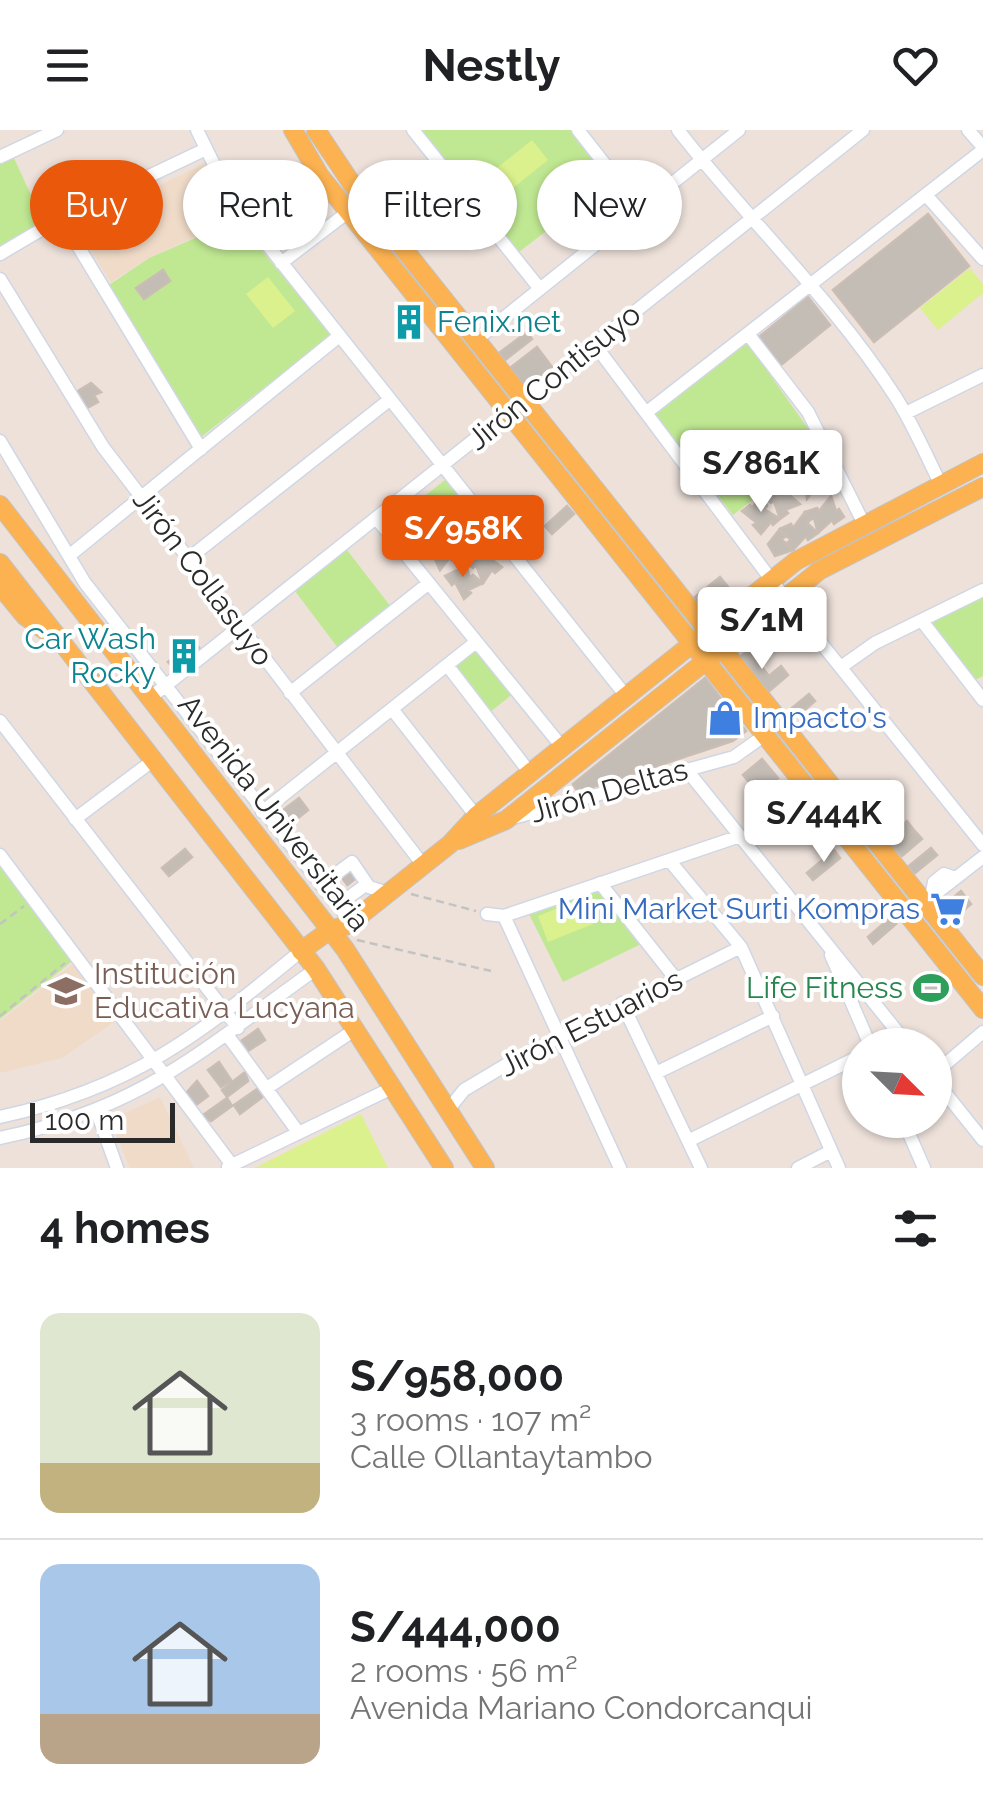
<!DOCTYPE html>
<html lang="en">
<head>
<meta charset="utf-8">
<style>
	:root { --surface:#fff; --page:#f6f6f6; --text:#202124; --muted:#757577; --line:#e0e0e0; --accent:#ea580c }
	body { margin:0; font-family:Raleway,sans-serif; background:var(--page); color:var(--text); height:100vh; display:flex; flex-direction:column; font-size:38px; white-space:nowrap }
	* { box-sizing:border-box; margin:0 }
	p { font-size:32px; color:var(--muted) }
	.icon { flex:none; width:55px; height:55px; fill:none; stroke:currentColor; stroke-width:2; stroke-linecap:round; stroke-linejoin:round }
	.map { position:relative; height:1038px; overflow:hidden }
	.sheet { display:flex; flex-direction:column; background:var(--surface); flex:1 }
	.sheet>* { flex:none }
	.hud { position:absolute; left:30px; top:30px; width:925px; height:90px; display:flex; gap:20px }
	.needle { width:65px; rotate:114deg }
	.fabs { position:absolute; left:842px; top:898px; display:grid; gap:20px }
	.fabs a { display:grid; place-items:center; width:110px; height:110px; border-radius:50%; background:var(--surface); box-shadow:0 2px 8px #0004; font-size:50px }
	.scale { position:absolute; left:30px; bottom:25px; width:145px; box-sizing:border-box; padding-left:10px; border:5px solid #2a2a2a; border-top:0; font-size:28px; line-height:35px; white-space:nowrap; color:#2a2a2a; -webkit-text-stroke:8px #fff; paint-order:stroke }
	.price { position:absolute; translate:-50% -85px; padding:0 22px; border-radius:10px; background:#fff; color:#222; font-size:32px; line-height:65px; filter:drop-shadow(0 2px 5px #0008) }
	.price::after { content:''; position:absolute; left:50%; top:60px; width:30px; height:22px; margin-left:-15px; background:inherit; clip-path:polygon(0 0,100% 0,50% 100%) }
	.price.on { background:var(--accent); color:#fff }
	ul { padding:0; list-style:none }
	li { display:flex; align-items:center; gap:30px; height:250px; padding:0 40px }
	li+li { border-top:2px solid var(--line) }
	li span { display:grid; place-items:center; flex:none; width:280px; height:200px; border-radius:20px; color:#555 }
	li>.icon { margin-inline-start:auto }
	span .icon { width:120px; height:120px; fill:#fffc; stroke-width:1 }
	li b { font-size:42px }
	h2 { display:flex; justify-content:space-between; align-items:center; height:120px; padding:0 40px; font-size:42px }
	.tag { padding:0 35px; border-radius:45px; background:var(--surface); box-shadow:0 2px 8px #0004; font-size:35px; line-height:90px }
	.tag.on { background:var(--accent); color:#fff }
	header { display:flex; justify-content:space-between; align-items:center; height:130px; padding:0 40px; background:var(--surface); font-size:45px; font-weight:700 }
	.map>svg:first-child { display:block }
	.education { fill:#f0dbc8 }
	.green { fill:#c0e892 }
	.pitch { fill:#daf18d }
	.building { fill:#c4bdb6; stroke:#c9bdb4; stroke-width:2.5 }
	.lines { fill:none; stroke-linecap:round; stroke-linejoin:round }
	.minor-tunnel { stroke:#c6bcb7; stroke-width:12; stroke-dasharray:12 6; stroke-linecap:butt }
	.minor-casing { stroke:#cfd7e4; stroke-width:15 }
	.major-casing { stroke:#c3c3c3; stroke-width:20 }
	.path { stroke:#c3c3c3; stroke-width:2.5; stroke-dasharray:8 5; stroke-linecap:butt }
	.minor { stroke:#fff; stroke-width:12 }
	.major { stroke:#fcb251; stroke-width:18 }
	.labels { text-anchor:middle; stroke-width:8; stroke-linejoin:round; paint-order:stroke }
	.culture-label { font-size:30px; fill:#0d838f; stroke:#fff; text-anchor:start }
	.street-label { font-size:30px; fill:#2a2a2a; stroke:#fff }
	.shop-label { font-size:30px; fill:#366cbe; stroke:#fff; text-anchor:start }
	.education-label { font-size:30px; fill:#785e54; stroke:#fff; text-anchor:start }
	.leisure-label { font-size:30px; fill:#27864d; stroke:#fff; text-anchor:end }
</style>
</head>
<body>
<header><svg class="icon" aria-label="menu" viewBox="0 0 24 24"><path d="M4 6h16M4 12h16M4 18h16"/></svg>Nestly<svg class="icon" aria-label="heart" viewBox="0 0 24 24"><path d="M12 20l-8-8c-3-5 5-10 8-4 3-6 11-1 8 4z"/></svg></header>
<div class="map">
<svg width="983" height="1038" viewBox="0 0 983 1038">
	<rect width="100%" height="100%" fill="#ede1da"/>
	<path class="education" d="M 206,33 L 240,87 L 148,128 L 111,152 L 72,91 L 105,73 L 110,79 Z
		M 74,833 L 117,890 L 62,928 L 0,943 L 0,891 Z
		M 160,967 L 194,1038 L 130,1038 L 110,990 Z"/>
	<path class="green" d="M 418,0 L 573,0 L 613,50 L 515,125 Z
		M 13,26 L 43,91 L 0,116 L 0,32 Z
		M 237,90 L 331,205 L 201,307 L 109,155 L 149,128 Z
		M 746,211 L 821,317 L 733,385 L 654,284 Z
		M 445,350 L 466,377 L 409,422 L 388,395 Z
		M 347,420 L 391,477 L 338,518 L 295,461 Z
		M 983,465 L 983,546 L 975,550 L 931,491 Z
		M 478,517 L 514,563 L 490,582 L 454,536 Z
		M 0,731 L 75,829 L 0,889 Z
		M 599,758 L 641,814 L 563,852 L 528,782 Z"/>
	<path class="pitch" d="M 532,10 L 548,30 L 513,58 L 497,38 Z
		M 970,138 L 983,154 L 983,163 L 938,200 L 920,178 Z
		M 268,147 L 295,181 L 273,198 L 246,164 Z
		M 583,768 L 593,794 L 548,812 L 538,786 Z
		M 361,984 L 388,1038 L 255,1038 Z"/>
	<path class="building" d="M 387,35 L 393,43 L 372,60 L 366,52 Z
		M 928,84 L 969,136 L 874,212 L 833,160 Z
		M 163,140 L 170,151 L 144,169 L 136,158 Z
		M 808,167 L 830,195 L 781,235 L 759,207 Z
		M 527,202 L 532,209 L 505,230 L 499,223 Z
		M 537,217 L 555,241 L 529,262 L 510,238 Z
		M 91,253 L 101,262 L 94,265 L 98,272 L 87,278 L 78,261 Z
		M 808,329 L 816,339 L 812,341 L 827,353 L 819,359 L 817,356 L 807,369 L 805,355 L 789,345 L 803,338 L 801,335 Z
		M 782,350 L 789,359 L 786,362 L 800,374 L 785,380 L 788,383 L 780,389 L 774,371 L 771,373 L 762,365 L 769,359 L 772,363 Z
		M 762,365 L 767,376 L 764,379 L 780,389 L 773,395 L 771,392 L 761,404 L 753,395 L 757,393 L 742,381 L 750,375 L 752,378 Z
		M 831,366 L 836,381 L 839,379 L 844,387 L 834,394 L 832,390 L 818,403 L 814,388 L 810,390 L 805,382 L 817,378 L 819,381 Z
		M 567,376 L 574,384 L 552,404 L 545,396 Z
		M 805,382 L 810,390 L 807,393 L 818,403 L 808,410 L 806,406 L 793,420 L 788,412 L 791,410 L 780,399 L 791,394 L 793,398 Z
		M 460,385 L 467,394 L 464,397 L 479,408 L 472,414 L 469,411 L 460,424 L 453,406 L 450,409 L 441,401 L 448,395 L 450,398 Z
		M 780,399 L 785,407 L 781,409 L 793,420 L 775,426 L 768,414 Z
		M 441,401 L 447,412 L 443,414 L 460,424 L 452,430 L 450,427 L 440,440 L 432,423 L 429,426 L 421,417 L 428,411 L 431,414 Z
		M 483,414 L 491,423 L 487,426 L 502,437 L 495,443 L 492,440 L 483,453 L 476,435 L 473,438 L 464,430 L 471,424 L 474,427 Z
		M 464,430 L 470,448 L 473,445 L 483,453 L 468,460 L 471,463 L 464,469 L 455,452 L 452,455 L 445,446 L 459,439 L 457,436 Z
		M 720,447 L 729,458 L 703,479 L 694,468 Z
		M 194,511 L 200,519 L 175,540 L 168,532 Z
		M 748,520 L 769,546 L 781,536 L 788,545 L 767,563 L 738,529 Z
		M 705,548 L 746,601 L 733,611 L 578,662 L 573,654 Z
		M 809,564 L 815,571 L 794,589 L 787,582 Z
		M 762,629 L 778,648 L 759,664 L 743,645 Z
		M 299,668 L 308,680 L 292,693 L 282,681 Z
		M 907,691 L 914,700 L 894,717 L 887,708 Z
		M 914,700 L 922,709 L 902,726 L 894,717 Z
		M 931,718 L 937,725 L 915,743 L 909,736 Z
		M 185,719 L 192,727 L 169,746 L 162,738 Z
		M 834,720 L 840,728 L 813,750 L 807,743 Z
		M 961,761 L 971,774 L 952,790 L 942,777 Z
		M 890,788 L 896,794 L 873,814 L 868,807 Z
		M 937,842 L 948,854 L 925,873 L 914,861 Z
		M 258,899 L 265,910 L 248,921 L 241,911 Z
		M 219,932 L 231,950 L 221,957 L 208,940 Z
		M 245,942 L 248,951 L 227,967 L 222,960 Z
		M 197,951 L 208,966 L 196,975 L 187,962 Z
		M 257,959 L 265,965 L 240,984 L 234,975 Z
		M 227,968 L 232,976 L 211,991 L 206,989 L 203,985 Z"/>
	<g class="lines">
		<path class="minor-tunnel" d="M 345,744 L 352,753"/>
		<defs>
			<path id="minor" d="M 197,0 L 231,69 L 626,566
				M 413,0 L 540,159
				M 578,0 L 640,79
				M 678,0 C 748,90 833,170 895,266 C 913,294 926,325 941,355
				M 968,0 L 983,17
				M 0,27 L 57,0
				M 926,65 L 983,129
				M 61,88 L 201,319
				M 0,124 L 61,88 L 206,19
				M 281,133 L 348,82
				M 0,149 L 103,317 L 423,735
				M 748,204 L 808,282 L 864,394
				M 476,210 L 739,0
				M 595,215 L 785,468 L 983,715
				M 647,282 L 983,20
				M 906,283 L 983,245
				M 0,311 L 85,453 L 351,792
				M 376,388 L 562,617
				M 70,425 L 338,207
				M 188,429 L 388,271
				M 922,491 L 983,570
				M 447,535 L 530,643
				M 841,537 L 875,513 L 983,460
				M 290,563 L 429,453
				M 150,568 L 863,0
				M 392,579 L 476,686
				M 0,591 L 238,898
				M 686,639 L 908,915
				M 262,682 L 476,512
				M 513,688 L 734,627 L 765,605
				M 75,689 L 155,629
				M 0,725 L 232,1035
				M 669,730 L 741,817 L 839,1038
				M 600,753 L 675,848
				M 321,755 L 352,732 L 369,757 L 388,763
				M 931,767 L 934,752 L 944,744 L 955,748
				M 338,775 L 367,754
				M 487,784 L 504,786 L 740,706
				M 908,785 L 983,727
				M 504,786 L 620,1038
				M 831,825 L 870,915
				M 622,873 L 701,1038
				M 228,906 L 298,1002
				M 656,943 L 773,886
				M 935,943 L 983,902
				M 935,950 L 983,1010
				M 267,958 L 356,899
				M 448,980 L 464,960 L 514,930 L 741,817
				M 97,982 L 117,1038
				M 0,987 C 133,958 199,905 301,821
				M 903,990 L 924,1038
				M 0,1008 C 143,978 202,920 316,839
				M 688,1011 L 860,926
				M 228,1037 L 392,958
				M 798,1038 L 831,1021"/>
			<path id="major" d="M 293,0 L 320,46 L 983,879
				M 316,0 L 352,54 L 983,846
				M 0,375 L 345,819 L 485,1038
				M 0,433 L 316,839 L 444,1038
				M 0,456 L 25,486 L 46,501
				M 459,710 L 506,690 L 820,440 L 983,357
				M 301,821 L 330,800 L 348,795 L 450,714 L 476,686 L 796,431 L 983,333"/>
		</defs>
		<use href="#minor" class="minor-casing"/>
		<use href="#major" class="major-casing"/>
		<path class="path" d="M 411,764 L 476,781
			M 0,794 L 24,776
			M 357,810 L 491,841
			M 0,886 L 65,833"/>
		<use href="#minor" class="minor"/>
		<use href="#major" class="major"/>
	</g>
	<defs>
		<symbol id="building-bare" viewBox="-9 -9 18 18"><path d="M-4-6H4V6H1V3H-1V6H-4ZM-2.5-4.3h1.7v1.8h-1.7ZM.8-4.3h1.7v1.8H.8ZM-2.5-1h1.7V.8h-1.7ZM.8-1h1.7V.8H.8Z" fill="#0f9aa8" stroke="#fff" stroke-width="2.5" paint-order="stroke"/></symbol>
		<symbol id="shop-bare" viewBox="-9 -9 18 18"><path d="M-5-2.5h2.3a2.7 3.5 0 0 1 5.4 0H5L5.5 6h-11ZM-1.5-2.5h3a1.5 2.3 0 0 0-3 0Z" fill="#3f7fe0" stroke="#fff" stroke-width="2.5" paint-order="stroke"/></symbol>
		<symbol id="supermarket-bare" viewBox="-9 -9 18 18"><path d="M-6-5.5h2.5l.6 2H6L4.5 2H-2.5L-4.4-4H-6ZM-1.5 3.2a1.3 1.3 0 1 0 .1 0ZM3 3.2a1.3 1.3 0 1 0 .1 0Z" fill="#3f7fe0" stroke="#fff" stroke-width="2.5" paint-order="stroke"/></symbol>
		<symbol id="stadium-bare" viewBox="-9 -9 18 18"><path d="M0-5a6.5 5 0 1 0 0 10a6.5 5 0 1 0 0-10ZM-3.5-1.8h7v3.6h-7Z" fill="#2e9e5b" stroke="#fff" stroke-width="2.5" paint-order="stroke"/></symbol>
		<symbol id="school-bare" viewBox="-9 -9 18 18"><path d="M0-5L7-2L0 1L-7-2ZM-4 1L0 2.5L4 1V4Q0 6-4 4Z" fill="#8d6e63" stroke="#fff" stroke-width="2.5" paint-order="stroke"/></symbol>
	</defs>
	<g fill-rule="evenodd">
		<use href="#building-bare" x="384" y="167" width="50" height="50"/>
		<use href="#building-bare" x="159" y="501" width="50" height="50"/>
		<use href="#shop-bare" x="700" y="563" width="50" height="50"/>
		<use href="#supermarket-bare" x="923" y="754" width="50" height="50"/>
		<use href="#stadium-bare" x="906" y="833" width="50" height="50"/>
		<use href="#school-bare" x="41" y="836" width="50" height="50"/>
	</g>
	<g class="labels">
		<g class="culture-label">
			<text x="437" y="202">Fenix.net</text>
			<text x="156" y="519" text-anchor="end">Car Wash<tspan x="156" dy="34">Rocky</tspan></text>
		</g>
		<g class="street-label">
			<text transform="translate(554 247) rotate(-39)" y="10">Jirón Contisuyo</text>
			<text transform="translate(203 448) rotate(53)" y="10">Jirón Collasuyo</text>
			<text transform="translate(609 661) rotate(-16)" y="10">Jirón Deltas</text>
			<text transform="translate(274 683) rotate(52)" y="10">Avenida Universitaria</text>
			<text transform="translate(591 893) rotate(-27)" y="10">Jirón Estuarios</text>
		</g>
		<g class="shop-label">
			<text x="753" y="598">Impacto's</text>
			<text x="920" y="789" text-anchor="end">Mini Market Surti Kompras</text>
		</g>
		<g class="education-label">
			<text x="94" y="854">Institución<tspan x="94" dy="34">Educativa Lucyana</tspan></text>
		</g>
		<g class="leisure-label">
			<text x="903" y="868">Life Fitness</text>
		</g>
	</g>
</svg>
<div class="fabs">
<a><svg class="needle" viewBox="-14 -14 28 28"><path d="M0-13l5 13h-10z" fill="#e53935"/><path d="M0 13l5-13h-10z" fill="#757577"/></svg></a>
</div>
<div class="scale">100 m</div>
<b class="price" style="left:761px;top:385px">S/861K</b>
<b class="price on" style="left:463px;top:450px">S/958K</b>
<b class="price" style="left:762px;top:542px">S/1M</b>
<b class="price" style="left:824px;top:735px">S/444K</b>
<div class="hud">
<a class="tag on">Buy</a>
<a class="tag">Rent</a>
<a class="tag">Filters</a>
<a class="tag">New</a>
</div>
</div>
<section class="sheet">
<h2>4 homes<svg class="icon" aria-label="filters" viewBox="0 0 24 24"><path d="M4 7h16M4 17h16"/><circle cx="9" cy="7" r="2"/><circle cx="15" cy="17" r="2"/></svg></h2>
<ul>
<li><span style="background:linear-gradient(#dfe7d0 75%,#c2b280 0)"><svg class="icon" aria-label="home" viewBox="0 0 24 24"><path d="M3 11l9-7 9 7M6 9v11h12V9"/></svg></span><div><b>S/958,000</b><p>3 rooms · 107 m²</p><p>Calle Ollantaytambo</p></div></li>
<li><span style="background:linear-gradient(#a9c7e8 75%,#b9a48a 0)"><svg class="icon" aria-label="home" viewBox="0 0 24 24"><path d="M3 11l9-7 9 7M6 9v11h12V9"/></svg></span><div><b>S/444,000</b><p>2 rooms · 56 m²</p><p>Avenida Mariano Condorcanqui</p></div></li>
</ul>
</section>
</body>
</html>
